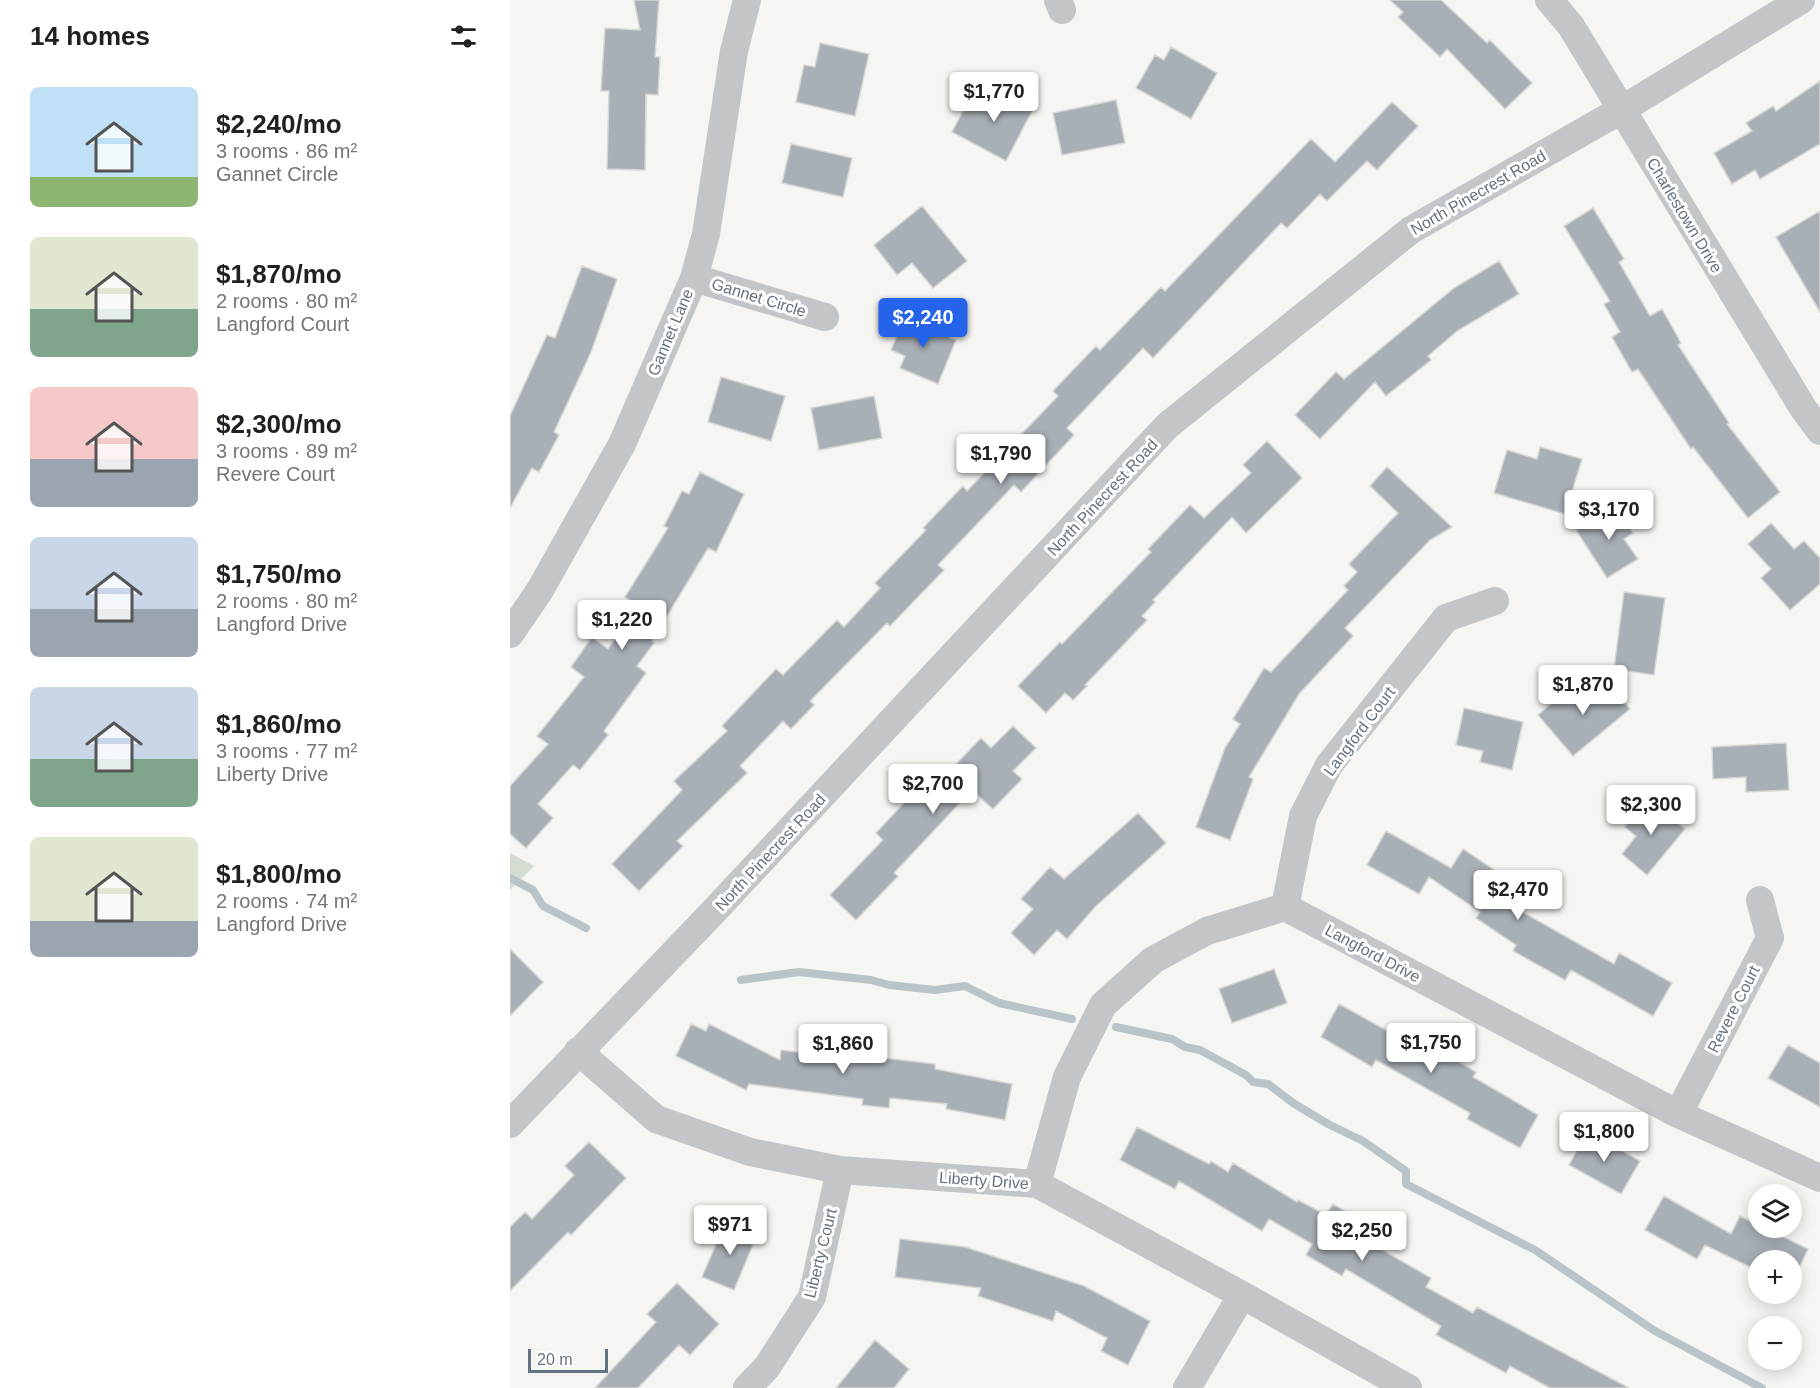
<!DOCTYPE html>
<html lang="en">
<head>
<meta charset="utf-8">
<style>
	:root { --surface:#fff; --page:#f6f6f6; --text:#202124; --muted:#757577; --accent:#2563eb }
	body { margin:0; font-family:Helvetica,sans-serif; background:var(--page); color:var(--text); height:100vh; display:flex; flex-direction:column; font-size:22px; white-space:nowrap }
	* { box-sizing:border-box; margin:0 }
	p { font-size:20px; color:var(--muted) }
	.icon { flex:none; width:33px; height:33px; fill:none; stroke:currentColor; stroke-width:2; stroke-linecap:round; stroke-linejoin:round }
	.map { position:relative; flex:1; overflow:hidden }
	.details { display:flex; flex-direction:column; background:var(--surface); width:510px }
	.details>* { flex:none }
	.controls { position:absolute; left:1238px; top:1184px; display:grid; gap:12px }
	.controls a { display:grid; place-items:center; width:54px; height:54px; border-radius:50%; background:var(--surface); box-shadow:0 3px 15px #0003; font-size:30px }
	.scale { position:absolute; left:18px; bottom:15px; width:80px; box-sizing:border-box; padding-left:6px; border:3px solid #647381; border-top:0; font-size:16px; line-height:21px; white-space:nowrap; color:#647381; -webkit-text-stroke:4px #fff; paint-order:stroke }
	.price { position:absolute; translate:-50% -51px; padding:0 14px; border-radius:6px; background:#fff; color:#222; font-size:20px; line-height:39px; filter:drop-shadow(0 2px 3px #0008) }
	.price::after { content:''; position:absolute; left:50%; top:36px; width:18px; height:14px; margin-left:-9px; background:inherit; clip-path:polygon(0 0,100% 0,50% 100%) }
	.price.selected { background:var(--accent); color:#fff }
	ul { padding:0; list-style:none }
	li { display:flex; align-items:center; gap:18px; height:150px; padding:0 30px }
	li span { display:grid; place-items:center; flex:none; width:168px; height:120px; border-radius:9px; color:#555 }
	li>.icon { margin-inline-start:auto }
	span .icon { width:72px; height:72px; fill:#fffc; stroke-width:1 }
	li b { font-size:26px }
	h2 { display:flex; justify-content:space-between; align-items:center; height:72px; padding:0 30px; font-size:26px }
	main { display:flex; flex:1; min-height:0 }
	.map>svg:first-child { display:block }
	.green { fill:#d5dcd2 }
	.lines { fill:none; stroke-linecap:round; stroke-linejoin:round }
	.stream { stroke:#b9c4c8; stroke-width:8 }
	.building { fill:#a8afb5; stroke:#d6d6d4; stroke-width:1.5 }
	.minor { stroke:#c2c6c9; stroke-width:28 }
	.labels { text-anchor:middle; stroke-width:6; stroke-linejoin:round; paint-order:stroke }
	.street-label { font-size:16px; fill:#647381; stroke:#fff }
</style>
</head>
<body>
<main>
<section class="details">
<h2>14 homes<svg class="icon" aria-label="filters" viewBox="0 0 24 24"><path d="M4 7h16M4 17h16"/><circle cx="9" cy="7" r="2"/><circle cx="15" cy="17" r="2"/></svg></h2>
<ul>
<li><span style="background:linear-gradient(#bfe0f5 75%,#8fb573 0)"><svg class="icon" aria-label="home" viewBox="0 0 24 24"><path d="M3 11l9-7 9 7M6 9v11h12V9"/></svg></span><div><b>$2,240/mo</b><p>3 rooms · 86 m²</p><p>Gannet Circle</p></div></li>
<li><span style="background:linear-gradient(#dfe7d0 60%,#7fa58c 0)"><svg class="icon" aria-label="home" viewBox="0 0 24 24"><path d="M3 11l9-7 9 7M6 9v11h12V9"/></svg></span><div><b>$1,870/mo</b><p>2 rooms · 80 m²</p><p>Langford Court</p></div></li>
<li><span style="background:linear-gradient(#f6c9c9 60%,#9aa5b1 0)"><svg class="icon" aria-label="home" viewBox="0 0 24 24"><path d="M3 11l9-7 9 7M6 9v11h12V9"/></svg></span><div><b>$2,300/mo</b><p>3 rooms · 89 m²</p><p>Revere Court</p></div></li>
<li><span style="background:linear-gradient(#c9d6e8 60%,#9aa5b1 0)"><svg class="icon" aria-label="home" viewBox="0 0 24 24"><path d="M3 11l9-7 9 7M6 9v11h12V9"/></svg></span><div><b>$1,750/mo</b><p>2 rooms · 80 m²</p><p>Langford Drive</p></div></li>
<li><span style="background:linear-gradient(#c9d6e8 60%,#7fa58c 0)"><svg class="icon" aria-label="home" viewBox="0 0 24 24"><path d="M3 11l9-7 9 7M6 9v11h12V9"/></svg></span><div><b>$1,860/mo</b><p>3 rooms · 77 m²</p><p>Liberty Drive</p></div></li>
<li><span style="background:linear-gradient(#dfe7d0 70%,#9aa5b1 0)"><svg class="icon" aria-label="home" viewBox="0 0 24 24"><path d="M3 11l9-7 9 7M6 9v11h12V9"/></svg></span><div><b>$1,800/mo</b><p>2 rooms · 74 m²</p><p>Langford Drive</p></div></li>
</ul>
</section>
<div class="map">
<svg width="1310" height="1388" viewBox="0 0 1310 1388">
	<rect width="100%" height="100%" fill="#f5f5f1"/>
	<path class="green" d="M 0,853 L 24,866 L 0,890 Z"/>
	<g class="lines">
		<path class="stream" d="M 0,878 L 23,890 L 33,906 L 76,928
			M 231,980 L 289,972 L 361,980 L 379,985 L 425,990 L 455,986 L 489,1003 L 562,1019
			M 606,1027 L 662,1039 L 675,1047 L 690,1050 L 736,1075 L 743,1082 L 758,1084 L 783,1103 L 818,1124 L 853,1141 L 896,1171 L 896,1184 L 1025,1250 L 1145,1331 L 1252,1388"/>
	</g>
	<path class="building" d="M 124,0 L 149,0 L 145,57 L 150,57 L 148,95 L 136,94 L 135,170 L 97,169 L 99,91 L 91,91 L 95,28 L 130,30 Z
		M 880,0 L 931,0 L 977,43 L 980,40 L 1022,83 L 995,109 L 937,49 L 930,57 L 888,17 L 893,12 Z
		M 310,43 L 359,54 L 345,116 L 286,102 L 294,65 L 305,67 Z
		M 661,47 L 707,73 L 681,119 L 626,88 L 645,55 L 654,60 Z
		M 1310,81 L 1310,144 L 1250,179 L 1245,170 L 1222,184 L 1204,153 L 1242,131 L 1236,123 L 1263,106 L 1266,111 Z
		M 491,90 L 524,107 L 496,161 L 442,132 L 463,92 L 483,103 Z
		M 606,100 L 615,143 L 552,155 L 543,113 Z
		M 882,102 L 908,126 L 867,170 L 857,161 L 817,201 L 810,194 L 777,228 L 771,223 L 643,358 L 633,348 L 557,428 L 564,435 L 511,492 L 504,485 L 428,565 L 434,570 L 380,626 L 377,623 L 300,701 L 304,705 L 281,729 L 273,721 L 230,766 L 237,773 L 167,841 L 173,846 L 129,891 L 102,864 L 172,790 L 164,781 L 217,731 L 212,726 L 266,669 L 273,675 L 327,620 L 334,627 L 370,588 L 365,583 L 416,530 L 413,528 L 453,486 L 457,491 L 548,396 L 543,391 L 586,346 L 590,350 L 651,287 L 655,291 L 801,139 L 825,162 Z
		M 281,144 L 342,158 L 333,197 L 272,183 Z
		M 412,206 L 457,261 L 423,288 L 402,263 L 387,275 L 364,245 Z
		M 1083,208 L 1114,259 L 1109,262 L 1140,316 L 1152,309 L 1171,343 L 1168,345 L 1219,423 L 1217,424 L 1270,492 L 1238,518 L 1183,447 L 1181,449 L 1128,369 L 1122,372 L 1102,337 L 1110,332 L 1094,304 L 1100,301 L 1054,226 Z
		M 1310,211 L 1310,312 L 1266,237 Z
		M 989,261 L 1009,294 L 947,331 L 918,356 L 921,360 L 876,396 L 865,382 L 810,439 L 785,415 L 826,372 L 834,379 L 944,288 Z
		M 72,266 L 107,279 L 81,352 L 44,432 L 49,435 L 29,472 L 22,468 L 0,508 L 0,416 L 37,335 L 45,338 Z
		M 396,314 L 425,325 L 423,330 L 446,340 L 428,384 L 390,368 L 395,356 L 381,350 Z
		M 211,377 L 275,396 L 261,441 L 198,422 Z
		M 364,396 L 372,438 L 309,450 L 301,408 Z
		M 757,441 L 792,478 L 736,533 L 722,517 L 643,600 L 645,602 L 632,616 L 637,620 L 575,685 L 577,686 L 563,700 L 555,693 L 536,713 L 508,686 L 550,642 L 552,644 L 641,552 L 638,549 L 680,505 L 694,518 L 741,473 L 733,465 Z
		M 1030,447 L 1072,459 L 1055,514 L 984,493 L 997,450 L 1027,459 Z
		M 877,467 L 942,527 L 920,540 L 835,628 L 843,636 L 789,694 L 739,777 L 743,779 L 720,840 L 686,827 L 715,748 L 730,724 L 723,719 L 754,668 L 761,672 L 838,590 L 834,586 L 847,572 L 839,564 L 888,513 L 860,486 Z
		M 190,472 L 234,494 L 206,552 L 198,548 L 142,641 L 144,643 L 127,666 L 136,673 L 94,731 L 98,735 L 70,770 L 63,765 L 28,804 L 43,818 L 16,848 L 0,834 L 0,786 L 38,744 L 27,736 L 74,677 L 61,667 L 82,637 L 98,649 L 129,606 L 115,597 L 158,528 L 154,526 L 172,491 L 179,494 Z
		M 1105,505 L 1123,533 L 1114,539 L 1128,559 L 1097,578 L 1066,530 Z
		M 1261,523 L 1284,549 L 1294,541 L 1310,558 L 1310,584 L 1280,610 L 1251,578 L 1261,569 L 1238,544 Z
		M 1114,592 L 1155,598 L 1144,675 L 1104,669 Z
		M 1097,681 L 1120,709 L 1063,756 L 1028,715 L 1061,687 L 1073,701 Z
		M 954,708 L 1013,722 L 1002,770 L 970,762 L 973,751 L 946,745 Z
		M 503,726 L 526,748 L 503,771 L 512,779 L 483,809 L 462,790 L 384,873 L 388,876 L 346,920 L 320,895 L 373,840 L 366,833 L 420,775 L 428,783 L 471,738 L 481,748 Z
		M 1276,743 L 1279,790 L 1236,792 L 1236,777 L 1203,779 L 1202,747 Z
		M 1139,798 L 1175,829 L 1137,875 L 1112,854 L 1126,836 L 1115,827 Z
		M 628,813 L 656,843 L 585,907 L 557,939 L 547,930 L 524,955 L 501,933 L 523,909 L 511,899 L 540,867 L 554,879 Z
		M 876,831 L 941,868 L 953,849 L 1020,894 L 1009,910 L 1104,964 L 1109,953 L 1162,983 L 1143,1016 L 1061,970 L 1055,980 L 1003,951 L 1006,945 L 966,918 L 970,912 L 919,877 L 909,894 L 857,865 Z
		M 0,949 L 33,982 L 0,1016 Z
		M 764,969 L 777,1003 L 722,1023 L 709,989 Z
		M 829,1004 L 910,1049 L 914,1042 L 966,1072 L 963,1077 L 1028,1115 L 1010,1148 L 957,1119 L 960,1113 L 866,1060 L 862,1067 L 811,1037 Z
		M 181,1024 L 196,1031 L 199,1024 L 270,1060 L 271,1050 L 357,1061 L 357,1056 L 425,1064 L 425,1069 L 502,1084 L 495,1120 L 436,1109 L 437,1104 L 380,1098 L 379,1108 L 352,1105 L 353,1099 L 239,1084 L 236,1090 L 166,1056 Z
		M 1278,1045 L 1310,1063 L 1310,1107 L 1258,1078 Z
		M 627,1127 L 699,1164 L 701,1161 L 718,1172 L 723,1163 L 787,1202 L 788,1200 L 816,1215 L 823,1204 L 860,1226 L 853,1239 L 921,1278 L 916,1287 L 963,1313 L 967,1307 L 1119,1388 L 1040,1388 L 1000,1366 L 996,1373 L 926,1335 L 931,1326 L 836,1269 L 832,1276 L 796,1255 L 802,1244 L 759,1219 L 752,1231 L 669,1181 L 665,1189 L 610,1160 Z
		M 1078,1131 L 1130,1161 L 1111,1194 L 1059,1165 Z
		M 79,1142 L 116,1178 L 61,1235 L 58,1232 L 0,1291 L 0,1227 L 15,1212 L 22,1219 L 64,1175 L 55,1166 Z
		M 1154,1196 L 1221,1234 L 1230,1216 L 1248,1225 L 1248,1227 L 1253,1227 L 1298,1249 L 1281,1285 L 1281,1260 L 1248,1260 L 1248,1271 L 1195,1245 L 1187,1259 L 1135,1230 Z
		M 216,1221 L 247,1235 L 224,1290 L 192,1277 Z
		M 390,1239 L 455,1247 L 574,1286 L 640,1321 L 618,1365 L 591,1351 L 597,1338 L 546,1311 L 543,1321 L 468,1296 L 471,1288 L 385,1277 Z
		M 167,1283 L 209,1324 L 180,1355 L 169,1345 L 128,1388 L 85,1388 L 146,1322 L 137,1314 Z
		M 365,1340 L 399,1369 L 384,1388 L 326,1388 Z"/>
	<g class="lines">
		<path class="minor" d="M 548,0 L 552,10
			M 1039,0 L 1061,26 L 1293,408 L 1310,431
			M 184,278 L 315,317
			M 0,634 L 30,590 L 112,444 L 184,278 L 196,234 L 224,51 L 237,0
			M 775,907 L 793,816 L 819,765 L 936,618 L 985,601
			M 68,1051 L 146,1119 L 240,1152 L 330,1170 L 527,1184 L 732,1295 L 898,1388
			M 1168,1114 L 1260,938 L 1250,900
			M 0,1124 L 205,910 L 657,426 L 901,230 L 1111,110 L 1291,0
			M 527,1184 L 557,1077 L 593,1005 L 643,960 L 697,931 L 775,907 L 1168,1114 L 1310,1178
			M 237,1388 L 257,1367 L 302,1297 L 330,1170
			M 677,1388 L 732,1295"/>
	</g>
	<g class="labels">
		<g class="street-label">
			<text transform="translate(968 192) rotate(-30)" y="6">North Pinecrest Road</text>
			<text transform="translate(1175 215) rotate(59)" y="6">Charlestown Drive</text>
			<text transform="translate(249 297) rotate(17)" y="6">Gannet Circle</text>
			<text transform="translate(160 332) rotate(-67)" y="6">Gannet Lane</text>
			<text transform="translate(592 497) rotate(-47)" y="6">North Pinecrest Road</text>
			<text transform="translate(849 731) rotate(-53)" y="6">Langford Court</text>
			<text transform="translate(260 852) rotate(-47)" y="6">North Pinecrest Road</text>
			<text transform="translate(863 953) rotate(28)" y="6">Langford Drive</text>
			<text transform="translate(1223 1009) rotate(-63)" y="6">Revere Court</text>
			<text transform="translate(474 1180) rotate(4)" y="6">Liberty Drive</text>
			<text transform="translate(310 1253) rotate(-76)" y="6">Liberty Court</text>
		</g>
	</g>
</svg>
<div class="controls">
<a><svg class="icon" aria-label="layers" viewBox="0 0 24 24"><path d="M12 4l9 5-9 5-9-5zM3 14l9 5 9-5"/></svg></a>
<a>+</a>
<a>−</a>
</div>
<div class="scale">20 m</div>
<b class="price" style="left:484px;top:123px">$1,770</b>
<b class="price selected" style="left:413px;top:349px">$2,240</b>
<b class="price" style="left:491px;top:485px">$1,790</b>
<b class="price" style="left:1099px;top:541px">$3,170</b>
<b class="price" style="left:112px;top:651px">$1,220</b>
<b class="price" style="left:1073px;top:716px">$1,870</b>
<b class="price" style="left:423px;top:815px">$2,700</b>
<b class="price" style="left:1141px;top:836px">$2,300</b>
<b class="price" style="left:1008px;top:921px">$2,470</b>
<b class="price" style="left:921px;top:1074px">$1,750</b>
<b class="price" style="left:333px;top:1075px">$1,860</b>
<b class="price" style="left:1094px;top:1163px">$1,800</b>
<b class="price" style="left:220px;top:1256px">$971</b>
<b class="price" style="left:852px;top:1262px">$2,250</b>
</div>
</main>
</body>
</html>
